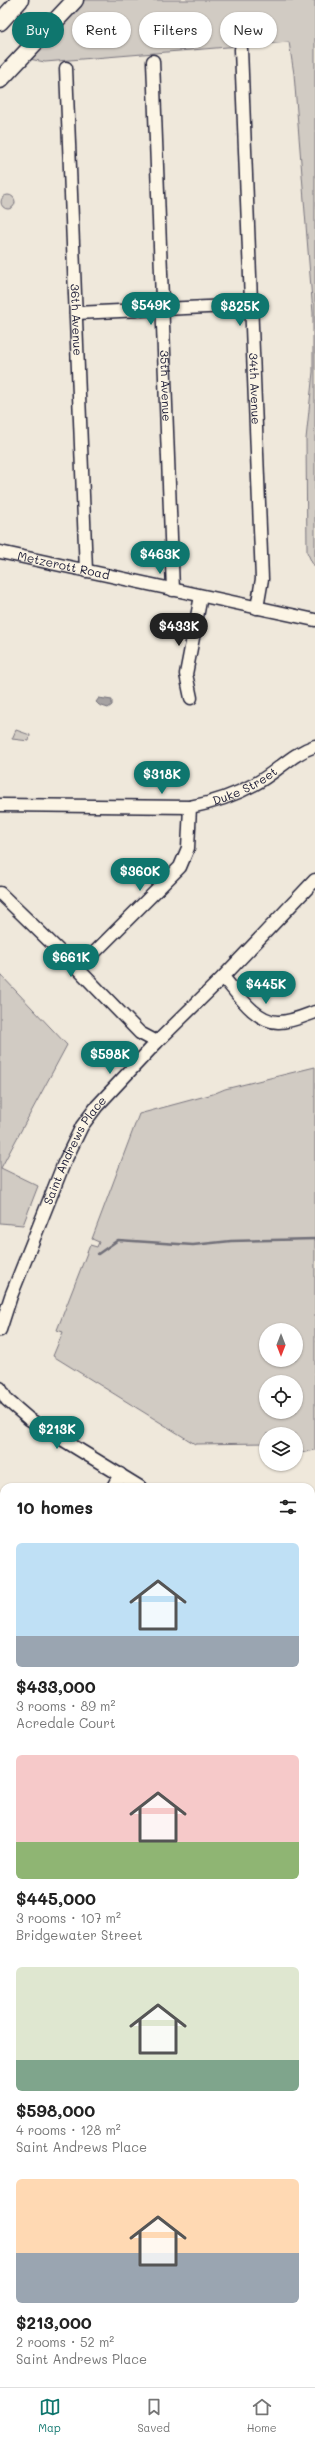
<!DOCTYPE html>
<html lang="en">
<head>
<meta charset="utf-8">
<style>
	:root { --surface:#fff; --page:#f6f6f6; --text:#222; --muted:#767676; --line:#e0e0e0; --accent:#0f766e }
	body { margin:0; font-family:Mali,sans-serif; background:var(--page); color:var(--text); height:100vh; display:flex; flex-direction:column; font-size:15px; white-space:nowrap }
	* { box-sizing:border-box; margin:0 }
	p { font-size:13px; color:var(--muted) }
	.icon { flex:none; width:22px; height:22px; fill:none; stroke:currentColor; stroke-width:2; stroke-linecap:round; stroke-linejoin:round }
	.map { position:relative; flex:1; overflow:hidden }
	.sheet { position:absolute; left:0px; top:1483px; width:315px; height:904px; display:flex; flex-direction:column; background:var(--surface); border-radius:12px 12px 0 0; box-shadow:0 1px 3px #0004 }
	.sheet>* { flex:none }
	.hud { position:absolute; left:12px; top:12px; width:291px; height:36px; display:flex; gap:8px }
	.needle { width:26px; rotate:180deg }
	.controls { position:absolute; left:259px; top:1323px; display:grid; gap:8px }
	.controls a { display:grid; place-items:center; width:44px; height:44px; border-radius:50%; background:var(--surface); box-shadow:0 1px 3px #0004; font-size:20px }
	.price { position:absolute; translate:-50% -34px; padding:0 9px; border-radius:14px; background:var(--accent); color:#fff; font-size:13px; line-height:26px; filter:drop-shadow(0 1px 2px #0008) }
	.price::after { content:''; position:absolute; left:50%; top:24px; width:12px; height:9px; margin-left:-6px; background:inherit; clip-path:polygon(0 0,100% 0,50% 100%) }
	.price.active { background:#222; color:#fff }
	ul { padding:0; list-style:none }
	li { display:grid; align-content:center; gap:8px; height:212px; padding:0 16px }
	li span { display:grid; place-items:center; height:124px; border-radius:6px; color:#555 }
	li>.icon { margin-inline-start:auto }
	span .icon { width:72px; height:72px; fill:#fffc; stroke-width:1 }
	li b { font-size:17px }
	h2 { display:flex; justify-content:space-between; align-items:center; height:48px; padding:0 16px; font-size:17px }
	.tag { padding:0 14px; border-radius:18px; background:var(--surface); box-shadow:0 1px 3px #0004; font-size:14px; line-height:36px }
	.tag.active { background:var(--accent); color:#fff }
	.tabs { display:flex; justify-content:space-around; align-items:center; height:56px; border-top:1px solid var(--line); background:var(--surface); font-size:11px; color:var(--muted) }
	.tabs a { display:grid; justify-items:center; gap:2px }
	.tabs .active { color:var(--accent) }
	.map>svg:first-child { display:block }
	.green { fill:#d1cbc3; stroke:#7a767f; fill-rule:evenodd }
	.water { fill:#a6a2a2; stroke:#716f79 }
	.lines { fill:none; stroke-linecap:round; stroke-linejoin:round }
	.stream { stroke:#716f79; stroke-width:2.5 }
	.minor-casing { stroke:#22223b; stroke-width:15 }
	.major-casing { stroke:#22223b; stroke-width:19 }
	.minor { stroke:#fcf5e5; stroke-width:12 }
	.major { stroke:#fcf5e5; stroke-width:16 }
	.labels { text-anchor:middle; stroke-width:3; stroke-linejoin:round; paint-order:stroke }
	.street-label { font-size:12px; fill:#22223b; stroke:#fcf5e5 }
</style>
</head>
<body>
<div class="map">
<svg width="315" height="2387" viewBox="0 0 315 2387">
	<rect width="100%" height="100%" fill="#efe8db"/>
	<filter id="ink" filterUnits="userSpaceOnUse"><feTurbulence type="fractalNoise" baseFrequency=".025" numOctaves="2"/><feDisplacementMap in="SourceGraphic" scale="8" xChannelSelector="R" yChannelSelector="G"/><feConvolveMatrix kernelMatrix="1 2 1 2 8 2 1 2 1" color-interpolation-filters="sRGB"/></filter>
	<g filter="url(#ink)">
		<path class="green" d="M 82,0 L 315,0 L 315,565 L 313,565 L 307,552 L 306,439 L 313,372 L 313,313 L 294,74 L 289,42 L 45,62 L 29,59 Z
			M1 202a7 7 0 1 1 14 0a7 7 0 1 1-14 0Z
			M 16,730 L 30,735 L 29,741 L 12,739 Z
			M 0,974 L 67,1045 L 1,1168 L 38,1186 L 23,1225 L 0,1223 Z
			M 315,1067 L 315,1450 L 296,1454 L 296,1434 L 266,1434 L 266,1443 L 195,1444 L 53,1356 L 63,1332 L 57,1330 L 90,1245 L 97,1247 L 99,1242 L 92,1239 L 139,1114 L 213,1094 L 225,1089 ZM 266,1330 L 296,1330 L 296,1360 L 266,1360 ZM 266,1382 L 296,1382 L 296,1412 L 266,1412 Z
			M 4,1774 L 4,2049 L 0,2051 L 0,1775 Z
			M 311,2187 L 315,2190 L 315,2311 L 311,2320 Z"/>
		<path class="water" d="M 99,698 L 112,700 L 112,705 L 108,708 L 99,705 L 96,702 Z"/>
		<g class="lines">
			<path class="stream" d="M 98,1254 L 118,1240 L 193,1245 L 231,1241 L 315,1239"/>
			<defs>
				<g id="minor">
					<path id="s1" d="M 241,49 L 262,579 L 257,608"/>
					<path id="s2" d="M 153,61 L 173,590"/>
					<path id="s3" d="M 66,68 L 86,571"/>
					<path d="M 76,313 L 251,305"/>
					<path id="s4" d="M 0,552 L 315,620"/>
					<path d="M 191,698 L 186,674 L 201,596"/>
					<path id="s5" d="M 0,805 L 190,807 C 212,803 235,795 255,784 C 276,773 291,754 315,746"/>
					<path d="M 0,893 L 78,969 L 140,1033 L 157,1042"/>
					<path d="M 78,969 L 180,867 L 188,848 L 190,807"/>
					<path d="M 223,977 C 237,993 256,1023 279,1022 C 291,1022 304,1016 315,1012"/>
					<path id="s6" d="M 0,1330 L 11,1296 L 64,1163 L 82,1126 L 97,1106 L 157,1042 L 223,977 L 315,880"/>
					<path d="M 0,1388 L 7,1400 L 29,1419 L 140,1487"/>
					<path d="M 113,1487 L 120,1474"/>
					<path d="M 313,1509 L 315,1516"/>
					<path d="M 0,1585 L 4,1588"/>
					<path d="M 311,1612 L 315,1611"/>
					<path d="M 311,1827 L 315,1829"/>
					<path d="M 311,1952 L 315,1952"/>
				</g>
				<path id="major" d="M 0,22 L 20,0
					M 0,80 L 75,0"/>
			</defs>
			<use href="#minor" class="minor-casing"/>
			<use href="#major" class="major-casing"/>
			<use href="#minor" class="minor"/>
			<use href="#major" class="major"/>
		</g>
	</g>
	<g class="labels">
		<g class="street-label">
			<text dy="4" stroke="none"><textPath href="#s3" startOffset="252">36th Avenue</textPath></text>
			<text dy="4" stroke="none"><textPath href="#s2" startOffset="325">35th Avenue</textPath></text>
			<text dy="4" stroke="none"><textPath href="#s1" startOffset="340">34th Avenue</textPath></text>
			<text dy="4" stroke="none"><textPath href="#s4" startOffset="65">Metzerott Road</textPath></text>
			<text dy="4" stroke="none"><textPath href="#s5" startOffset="249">Duke Street</textPath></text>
			<text dy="4" stroke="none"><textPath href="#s6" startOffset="195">Saint Andrews Place</textPath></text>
		</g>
	</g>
</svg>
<div class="controls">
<a><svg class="needle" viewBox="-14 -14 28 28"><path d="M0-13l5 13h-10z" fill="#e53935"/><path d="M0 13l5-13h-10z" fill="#767676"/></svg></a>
<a><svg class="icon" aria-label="locate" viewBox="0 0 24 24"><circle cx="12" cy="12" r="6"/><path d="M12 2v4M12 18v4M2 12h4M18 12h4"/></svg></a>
<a><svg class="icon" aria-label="layers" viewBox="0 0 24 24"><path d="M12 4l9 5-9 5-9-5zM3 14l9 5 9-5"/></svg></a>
</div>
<b class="price" style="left:151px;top:326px">$549K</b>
<b class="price" style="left:240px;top:327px">$825K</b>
<b class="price" style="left:160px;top:575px">$463K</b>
<b class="price active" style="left:179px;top:647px">$433K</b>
<b class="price" style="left:162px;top:795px">$318K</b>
<b class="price" style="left:140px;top:892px">$360K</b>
<b class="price" style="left:71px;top:978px">$661K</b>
<b class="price" style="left:266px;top:1005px">$445K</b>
<b class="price" style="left:110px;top:1075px">$598K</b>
<b class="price" style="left:57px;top:1450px">$213K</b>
<div class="hud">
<a class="tag active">Buy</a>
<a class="tag">Rent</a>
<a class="tag">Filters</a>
<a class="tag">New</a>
</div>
<section class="sheet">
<h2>10 homes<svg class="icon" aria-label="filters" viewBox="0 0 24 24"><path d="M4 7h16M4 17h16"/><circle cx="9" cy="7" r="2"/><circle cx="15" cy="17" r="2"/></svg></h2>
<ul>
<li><span style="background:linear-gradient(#bfe0f5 75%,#9aa5b1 0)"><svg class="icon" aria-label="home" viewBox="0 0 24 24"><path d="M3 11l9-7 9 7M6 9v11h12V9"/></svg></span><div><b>$433,000</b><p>3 rooms · 89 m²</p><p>Acredale Court</p></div></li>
<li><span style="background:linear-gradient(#f6c9c9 70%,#8fb573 0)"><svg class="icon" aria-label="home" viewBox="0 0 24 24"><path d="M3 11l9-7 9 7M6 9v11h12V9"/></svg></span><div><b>$445,000</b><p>3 rooms · 107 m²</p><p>Bridgewater Street</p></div></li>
<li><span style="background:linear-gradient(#dfe7d0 75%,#7fa58c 0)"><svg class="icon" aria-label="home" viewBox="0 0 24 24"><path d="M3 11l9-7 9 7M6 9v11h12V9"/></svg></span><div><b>$598,000</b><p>4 rooms · 128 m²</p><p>Saint Andrews Place</p></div></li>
<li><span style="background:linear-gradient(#ffd9b3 60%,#9aa5b1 0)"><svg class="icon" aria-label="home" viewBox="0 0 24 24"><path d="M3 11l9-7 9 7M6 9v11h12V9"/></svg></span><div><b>$213,000</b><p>2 rooms · 52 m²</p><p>Saint Andrews Place</p></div></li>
</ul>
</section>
</div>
<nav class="tabs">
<a class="active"><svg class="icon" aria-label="map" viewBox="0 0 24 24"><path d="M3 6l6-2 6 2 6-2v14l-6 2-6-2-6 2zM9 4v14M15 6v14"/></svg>Map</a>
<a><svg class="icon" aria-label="saved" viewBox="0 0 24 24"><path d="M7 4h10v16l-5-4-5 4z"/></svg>Saved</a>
<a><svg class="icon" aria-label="home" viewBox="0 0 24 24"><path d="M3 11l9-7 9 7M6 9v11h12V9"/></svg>Home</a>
</nav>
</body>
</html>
